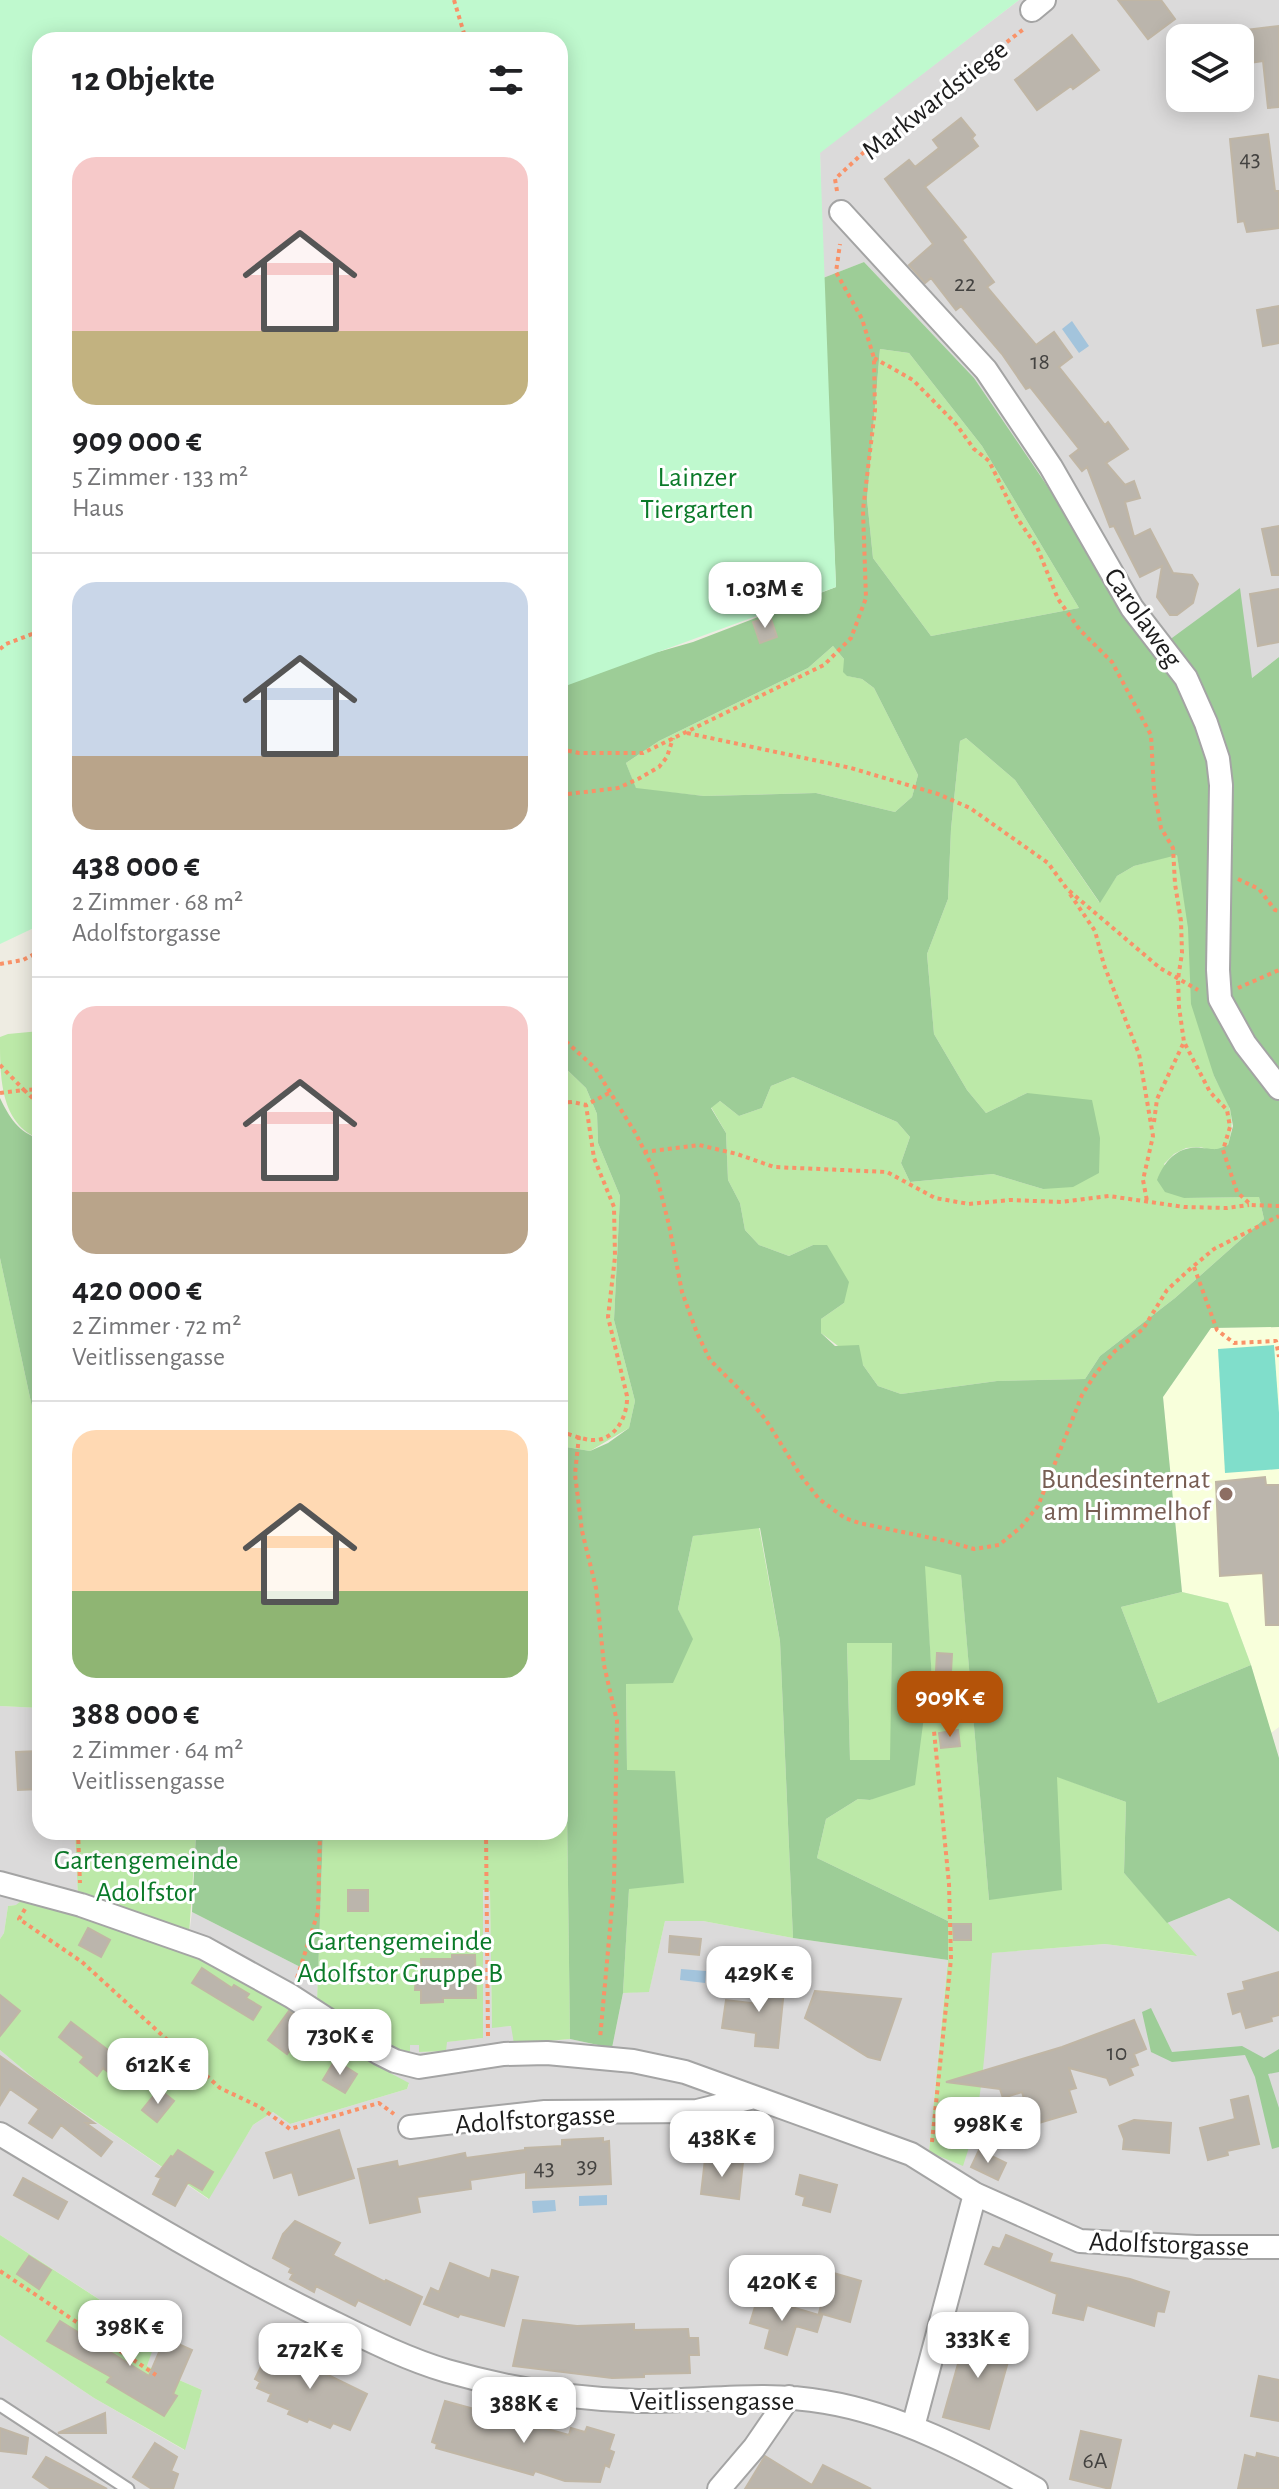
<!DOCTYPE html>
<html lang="de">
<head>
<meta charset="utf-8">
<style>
	:root { --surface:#fff; --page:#f6f6f6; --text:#202124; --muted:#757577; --line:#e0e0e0; --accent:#b45309 }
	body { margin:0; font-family:"Alegreya Sans",sans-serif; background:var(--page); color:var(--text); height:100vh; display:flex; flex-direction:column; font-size:30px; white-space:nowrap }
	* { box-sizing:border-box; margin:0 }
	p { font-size:26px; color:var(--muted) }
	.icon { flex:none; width:44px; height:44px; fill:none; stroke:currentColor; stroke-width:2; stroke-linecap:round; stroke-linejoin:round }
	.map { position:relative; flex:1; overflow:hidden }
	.sheet { position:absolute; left:32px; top:32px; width:536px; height:1808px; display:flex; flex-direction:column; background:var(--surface); border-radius:24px; box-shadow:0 4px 20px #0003 }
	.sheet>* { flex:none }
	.tools { position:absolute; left:1166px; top:24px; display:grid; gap:16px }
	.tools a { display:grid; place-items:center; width:88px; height:88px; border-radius:16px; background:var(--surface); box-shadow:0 4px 20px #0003; font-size:40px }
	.price { position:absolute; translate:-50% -68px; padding:0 18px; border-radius:16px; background:#fff; color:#222; font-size:26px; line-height:52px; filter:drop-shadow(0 2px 4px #0008) }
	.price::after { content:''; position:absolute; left:50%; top:48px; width:24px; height:18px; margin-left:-12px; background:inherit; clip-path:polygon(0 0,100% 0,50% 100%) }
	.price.current { background:var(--accent); color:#fff }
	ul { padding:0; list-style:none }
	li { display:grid; align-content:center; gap:16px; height:424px; padding:0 40px }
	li+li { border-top:2px solid var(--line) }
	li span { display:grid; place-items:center; height:248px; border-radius:24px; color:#555 }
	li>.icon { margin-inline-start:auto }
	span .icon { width:144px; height:144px; fill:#fffc; stroke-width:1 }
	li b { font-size:34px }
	h2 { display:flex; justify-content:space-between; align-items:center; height:96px; padding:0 40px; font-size:34px }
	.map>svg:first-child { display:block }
	.residential { fill:#dbdada; fill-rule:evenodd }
	.education { fill:#f8ffdb }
	.grass { fill:#bce9a8 }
	.forest { fill:#9dcd97; fill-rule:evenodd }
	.park { fill:#bff9ce }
	.pitch { fill:#80decb }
	.water { fill:#a3c4dc }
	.building { fill:#bbb5ac; stroke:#c0b6a5; stroke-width:2 }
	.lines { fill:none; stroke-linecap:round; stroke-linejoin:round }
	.service-casing { stroke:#a4a4a4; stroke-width:15 }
	.minor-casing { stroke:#a4a4a4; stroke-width:26 }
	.path { stroke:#f99268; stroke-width:4; stroke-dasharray:4 4; stroke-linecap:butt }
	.service { stroke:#fff; stroke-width:11 }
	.minor { stroke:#fff; stroke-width:22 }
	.education-dot { fill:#8d6e63; stroke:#fff; stroke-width:3 }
	.labels { text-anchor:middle; stroke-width:6; stroke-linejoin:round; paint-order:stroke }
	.number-label { font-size:24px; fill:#444341 }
	.street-label { font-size:28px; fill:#1d1d1d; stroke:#fff }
	.park-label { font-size:28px; fill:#0b7a29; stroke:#fff }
	.education-label { font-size:28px; fill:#785e54; stroke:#fff; text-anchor:end }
</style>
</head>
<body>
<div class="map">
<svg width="1279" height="2489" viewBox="0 0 1279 2489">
	<rect width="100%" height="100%" fill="#eeece2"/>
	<path class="residential" d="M 1019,0 L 1279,0 L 1279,657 L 1252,678 L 1157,649 L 1119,607 L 1067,515 L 974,378 L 864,262 L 823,278 L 820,152 ZM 1180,38 L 1240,38 L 1240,98 L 1180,98 Z
		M 0,1706 L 40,1708 L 40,1832 L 75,1832 L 78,1898 L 189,1935 L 192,1912 L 318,1976 L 317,2001 L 409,2045 L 419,2044 L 419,2052 L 446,2051 L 446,2042 L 483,2038 L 482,1890 L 490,1891 L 492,2027 L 512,2026 L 515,2044 L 570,2039 L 612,2048 L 623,1993 L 649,1991 L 665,1921 L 703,1921 L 793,1938 L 948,1960 L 929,2152 L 978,2103 L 991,1953 L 1105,1944 L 1195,1956 L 1167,1923 L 1229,1898 L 1279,1932 L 1279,2489 L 0,2489 L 0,2335 L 94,2398 L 184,2450 L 202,2390 L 147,2366 L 156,2336 L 0,2235 L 0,2050 L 38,2082 L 208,2199 L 253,2125 L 273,2112 L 290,2124 L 407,2089 L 409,2084 L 364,2059 L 355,2047 L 16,1905 L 8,1906 L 4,1933 L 0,1939 Z"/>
	<path class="education" d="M 1279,1327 L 1279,1727 L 1271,1733 L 1251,1665 L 1228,1603 L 1182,1592 L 1163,1397 L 1211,1328 Z"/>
	<path class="grass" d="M 880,349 L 909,353 L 982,446 L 1079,608 L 931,636 L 873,558 L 867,499 Z
		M 833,646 L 844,659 L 848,676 L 862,679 L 874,688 L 918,775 L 912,797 L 895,812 L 816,793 L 704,796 L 636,789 L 626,763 L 659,741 L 808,668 Z
		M 966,738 L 1015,780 L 1099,902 L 1117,876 L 1134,866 L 1177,854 L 1214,1076 C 1228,1104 1237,1112 1228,1145 L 1215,1151 L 1200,1147 L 1186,1148 L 1174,1154 L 1164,1164 L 1184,1198 L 1259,1197 L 1264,1219 L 1175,1298 L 1100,1356 L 1085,1379 L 997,1381 L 901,1394 L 878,1386 L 863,1365 L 821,1333 L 821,1319 L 844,1303 L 813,1245 L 789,1256 L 759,1245 L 745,1230 L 740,1203 L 728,1180 L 726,1133 L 711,1107 L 720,1101 L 739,1116 L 762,1108 L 771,1086 L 793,1077 L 897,1122 L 910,1137 L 901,1163 L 910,1182 L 993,1174 L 1043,1189 L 1027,1093 L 986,1113 L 967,1090 L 934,1034 L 927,954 L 948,899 L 951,829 L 960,741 Z
		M 40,1031 L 40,1139 C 0,1124 0,1077 0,1037 L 8,1034 Z
		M 560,1063 L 586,1088 L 597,1114 L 598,1143 L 620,1196 L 614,1320 L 635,1401 L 629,1428 L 590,1451 L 560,1446 Z
		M 0,1258 L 40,1444 L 40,1708 L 0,1706 Z
		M 759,1527 L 780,1641 L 793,1938 L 703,1921 L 665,1921 L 649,1992 L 623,1993 L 629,1888 L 683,1883 L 627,1771 L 626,1683 L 692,1639 L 678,1609 L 693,1536 Z
		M 924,1565 L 961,1574 L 989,1900 L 1056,1776 L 1126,1802 L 1124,1873 L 1197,1956 L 1105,1944 L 992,1953 C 986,2021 986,2102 963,2166 L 929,2152 L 948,1960 L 948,1921 L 817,1858 L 826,1819 L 858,1799 L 871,1800 L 925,1709 L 932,1680 Z
		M 1182,1592 L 1228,1603 L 1251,1665 L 1158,1703 L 1121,1607 Z
		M 560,1614 L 566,1730 L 570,2039 L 514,2044 L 511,2026 L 492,2028 L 490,1891 L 483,1890 L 483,2038 L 447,2042 L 446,2051 L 419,2052 L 419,2045 L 410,2045 L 410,2053 L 402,2054 L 364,2033 L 317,2001 L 323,1832 L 560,1832 Z
		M 892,1642 L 891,1760 L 850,1761 L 847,1643 Z
		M 75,1832 L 196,1832 L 189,1935 L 78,1898 Z
		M 26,1897 L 204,1954 L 355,2047 L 364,2059 L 409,2083 L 407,2089 L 290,2124 L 273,2112 L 253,2125 L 209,2199 L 38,2082 L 0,2050 L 0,1939 L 4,1933 L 8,1906 L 16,1905 Z
		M 0,2235 L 157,2337 L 147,2366 L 202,2390 L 185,2450 L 94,2398 L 0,2335 Z"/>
	<path class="forest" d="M 864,262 L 974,378 L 1067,515 L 1119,607 L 1157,649 L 1240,588 L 1252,678 L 1279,657 L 1279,1327 L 1211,1328 L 1163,1397 L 1182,1592 L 1121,1607 L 1158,1703 L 1251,1665 L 1279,1758 L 1279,1932 L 1229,1898 L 1167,1923 L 1124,1873 L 1126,1802 L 1057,1777 L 1062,1890 L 989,1900 L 961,1575 L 925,1566 L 932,1680 L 925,1709 L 915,1785 L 870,1800 L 858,1799 L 826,1819 L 817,1858 L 948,1921 L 948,1960 L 793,1938 L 780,1641 L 760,1528 L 693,1536 L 678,1609 L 693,1639 L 673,1683 L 626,1684 L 627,1770 L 675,1771 L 684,1883 L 629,1889 L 623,1993 L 612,2048 L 570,2039 L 566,1730 L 560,1614 L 560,1446 L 590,1451 L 608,1443 L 629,1428 L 635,1401 L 614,1320 L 620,1196 L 598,1143 L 597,1114 L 586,1088 L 560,1063 L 560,317 L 658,652 L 693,642 L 836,587 L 823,278 ZM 880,349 L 909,353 L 982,446 L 1079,608 L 931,636 L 873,558 L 867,499 ZM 833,646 L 844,659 L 843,672 L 847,676 L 862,679 L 874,688 L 918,775 L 912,797 L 895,812 L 816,793 L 704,796 L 636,788 L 626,763 L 659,741 L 808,668 ZM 966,738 L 1015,780 L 1100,903 L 1117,876 L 1134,866 L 1177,855 L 1188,928 L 1191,1004 L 1214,1076 L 1230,1109 L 1233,1126 L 1228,1145 C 1214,1151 1216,1149 1202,1148 C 1179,1145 1165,1160 1157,1180 L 1165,1192 L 1184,1198 L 1259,1197 L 1264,1219 L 1175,1298 L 1100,1356 L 1085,1379 L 997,1381 L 901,1394 L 878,1386 L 863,1365 L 859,1345 L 835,1346 L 821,1333 L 821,1319 L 844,1303 L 849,1282 L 827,1245 L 813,1245 L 789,1256 L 759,1245 L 745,1230 L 740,1203 L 728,1180 L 726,1133 L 711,1108 L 720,1101 L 739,1116 L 762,1108 L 771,1086 L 793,1077 L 897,1122 L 910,1137 L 901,1163 L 910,1182 L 993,1174 L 1043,1189 L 1073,1187 L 1099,1173 L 1100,1138 L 1092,1100 L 1027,1093 L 986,1113 L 967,1090 L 934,1034 L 927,954 L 948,899 L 951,829 L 960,741 ZM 847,1643 L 892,1643 L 890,1760 L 850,1760 Z
		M 0,1098 C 9,1117 19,1133 40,1139 L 40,1444 L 0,1258 Z
		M 196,1832 L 323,1832 L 318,1976 L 192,1912 Z
		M 1151,2008 L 1172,2052 L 1242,2046 L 1264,2058 L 1279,2049 L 1279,2072 L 1268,2074 L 1279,2108 L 1279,2147 L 1272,2149 L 1255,2077 L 1245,2055 L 1172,2062 L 1151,2052 L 1142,2012 Z"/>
	<path class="park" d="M 0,0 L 1019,0 L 820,153 L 836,587 L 560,688 L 560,40 L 40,40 L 40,925 L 0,944 Z"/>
	<path class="pitch" d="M 1274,1345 L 1279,1413 L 1279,1469 L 1225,1473 L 1218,1349 Z"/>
	<path class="water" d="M 1072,321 L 1089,346 L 1079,353 L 1062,329 Z
		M 681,1969 L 706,1971 L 705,1983 L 680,1980 Z
		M 607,2195 L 607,2205 L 579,2206 L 579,2196 Z
		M 555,2200 L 556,2211 L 533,2213 L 532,2201 Z"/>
	<path class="building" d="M 1118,0 L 1161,0 L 1175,19 L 1148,39 Z
		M 1279,26 L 1279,107 L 1268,108 L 1263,61 L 1242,64 L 1240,38 L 1237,31 Z
		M 1072,35 L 1099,70 L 1073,89 L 1071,86 L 1037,110 L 1015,80 Z
		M 961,118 L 975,135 L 972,138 L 978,146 L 925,187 L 966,237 L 962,240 L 994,282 L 987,287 L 1036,345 L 1054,332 L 1072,357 L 1059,367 L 1105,425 L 1108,422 L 1128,449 L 1106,463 L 1125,485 L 1134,481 L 1140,498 L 1125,502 L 1134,537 L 1150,529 L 1173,573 L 1192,575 L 1198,584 L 1193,603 L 1177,615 L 1170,615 L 1157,597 L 1162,566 L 1140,577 L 1114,526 L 1110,527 L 1087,467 L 1082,471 L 1070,456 L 1079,449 L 1030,387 L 1026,389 L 1002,354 L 961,306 L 956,310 L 931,278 L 925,283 L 909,265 L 933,244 L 885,179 L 909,160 L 915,167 L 939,148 L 933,140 Z
		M 1268,134 L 1275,191 L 1279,191 L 1279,228 L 1247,232 L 1244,221 L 1238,222 L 1230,139 Z
		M 1279,306 L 1279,343 L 1263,346 L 1257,310 Z
		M 1279,526 L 1279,575 L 1272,575 L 1262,529 Z
		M 1279,589 L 1279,642 L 1258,646 L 1250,594 Z
		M 770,616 L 777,637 L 760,643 L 753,622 Z
		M 1265,1477 L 1266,1485 L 1279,1485 L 1279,1625 L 1266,1625 L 1263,1573 L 1220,1576 L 1216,1482 Z
		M 937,1653 L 952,1654 L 951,1672 L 936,1671 Z
		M 958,1730 L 960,1746 L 941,1748 L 939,1733 Z
		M 40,1751 L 40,1789 L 18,1790 L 16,1752 Z
		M 348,1890 L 368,1890 L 368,1911 L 348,1911 Z
		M 953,1924 L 971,1924 L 971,1940 L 954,1940 Z
		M 88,1928 L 110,1940 L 101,1957 L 79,1945 Z
		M 670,1936 L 701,1939 L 699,1955 L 669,1952 Z
		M 452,1955 L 475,1955 L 476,1998 L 443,1998 L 443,2002 L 421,2003 L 421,1990 L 415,1990 L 416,1973 L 421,1973 L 421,1959 L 452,1959 Z
		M 202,1968 L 232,1988 L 234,1985 L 249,1994 L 246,1998 L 261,2007 L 253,2020 L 192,1983 Z
		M 1279,1972 L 1279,2015 L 1271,2017 L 1272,2021 L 1246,2028 L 1241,2011 L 1233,2014 L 1228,1994 L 1245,1990 L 1243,1982 Z
		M 763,1977 L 785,1980 L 778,2048 L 755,2046 L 756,2033 L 722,2028 L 726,2000 L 760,2004 Z
		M 815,1991 L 901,1999 L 880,2060 L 868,2057 L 805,2018 Z
		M 0,1995 L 20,2011 L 0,2036 Z
		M 289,2011 L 308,2024 L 287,2054 L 268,2040 Z
		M 1134,2020 L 1146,2049 L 1134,2054 L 1138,2065 L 1130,2068 L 1133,2075 L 1110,2085 L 1107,2078 L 1069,2068 L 1076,2088 L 1069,2090 L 1076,2112 L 1032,2125 L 1022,2092 L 1003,2098 L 1000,2089 L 946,2082 L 1062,2047 Z
		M 71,2022 L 133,2069 L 122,2083 L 103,2068 L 97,2076 L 80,2062 L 84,2057 L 59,2037 Z
		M 0,2056 L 94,2123 L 86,2123 L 112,2142 L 101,2156 L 61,2125 L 52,2138 L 29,2123 L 39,2109 L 10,2089 L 0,2105 Z
		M 335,2060 L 357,2074 L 345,2093 L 323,2080 Z
		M 159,2089 L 174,2101 L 157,2122 L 142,2110 Z
		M 1248,2096 L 1259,2144 L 1227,2151 L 1228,2155 L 1208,2160 L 1200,2128 L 1235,2119 L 1231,2100 Z
		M 1134,2120 L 1171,2123 L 1169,2153 L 1123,2149 L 1124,2139 L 1119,2126 Z
		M 339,2130 L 354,2178 L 299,2195 L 292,2172 L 274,2178 L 266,2153 Z
		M 603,2138 L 603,2142 L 609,2141 L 611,2184 L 526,2188 L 526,2172 L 470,2180 L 471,2189 L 417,2197 L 420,2212 L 370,2223 L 358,2169 L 397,2161 L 398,2167 L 465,2153 L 466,2158 L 525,2150 L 525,2148 L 562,2146 L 562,2140 Z
		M 178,2150 L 213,2172 L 202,2190 L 188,2182 L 175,2206 L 153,2194 L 161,2178 L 156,2176 L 171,2156 L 173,2157 Z
		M 979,2150 L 1006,2163 L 998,2180 L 971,2167 Z
		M 705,2159 L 743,2162 L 739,2199 L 701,2194 Z
		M 800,2175 L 837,2185 L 830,2212 L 803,2205 L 805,2197 L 796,2194 Z
		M 23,2178 L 67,2202 L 58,2219 L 14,2195 Z
		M 295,2221 L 340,2243 L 333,2255 L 336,2257 L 385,2282 L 386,2280 L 422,2297 L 410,2325 L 358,2300 L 355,2306 L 316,2286 L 314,2292 L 290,2279 L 293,2274 L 289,2272 L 291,2268 L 273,2258 L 283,2234 Z
		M 1006,2235 L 1052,2254 L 1049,2262 L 1130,2279 L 1169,2292 L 1164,2312 L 1157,2311 L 1154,2326 L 1087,2305 L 1083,2320 L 1053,2313 L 1057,2294 L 985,2264 L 993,2247 L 1000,2249 Z
		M 29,2256 L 51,2270 L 39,2289 L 17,2274 Z
		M 450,2263 L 490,2279 L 492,2270 L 518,2277 L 504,2326 L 460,2314 L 458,2317 L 424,2304 L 431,2288 L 439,2292 Z
		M 830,2272 L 861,2281 L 850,2322 L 819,2313 Z
		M 758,2297 L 822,2316 L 817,2332 L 796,2326 L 787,2355 L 765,2348 L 770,2329 L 750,2323 Z
		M 523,2320 L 577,2326 L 634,2324 L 634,2330 L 688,2329 L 689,2338 L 698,2338 L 699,2355 L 689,2355 L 690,2373 L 644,2374 L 644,2377 L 612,2378 L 513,2366 Z
		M 60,2321 L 149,2376 L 165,2338 L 192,2350 L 173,2394 L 177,2396 L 164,2416 L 107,2382 L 111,2377 L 47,2341 Z
		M 967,2332 L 1013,2344 L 989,2429 L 943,2417 Z
		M 274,2351 L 311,2368 L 316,2356 L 331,2363 L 326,2374 L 367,2394 L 350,2430 L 333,2423 L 330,2428 L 309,2419 L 307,2422 L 288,2414 L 290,2410 L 268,2401 L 271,2394 L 257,2388 L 260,2382 L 255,2379 L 266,2356 L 270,2359 Z
		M 1259,2376 L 1279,2380 L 1279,2421 L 1251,2416 Z
		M 445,2401 L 569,2435 L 571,2428 L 585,2432 L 587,2427 L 614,2435 L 609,2450 L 614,2452 L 609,2467 L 605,2465 L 600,2482 L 565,2481 L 535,2471 L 533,2475 L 436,2448 L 437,2444 L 432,2442 Z
		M 105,2413 L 106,2433 L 58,2433 Z
		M 0,2428 L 28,2438 L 26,2454 L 0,2451 Z
		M 1081,2431 L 1121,2440 L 1110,2489 L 1070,2479 Z
		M 155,2443 L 177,2457 L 171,2471 L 178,2474 L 173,2489 L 152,2489 L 133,2477 Z
		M 1257,2453 L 1279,2458 L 1279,2489 L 1238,2489 L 1245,2455 L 1256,2458 Z
		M 765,2456 L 812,2485 L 823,2465 L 871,2489 L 745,2489 Z
		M 46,2457 L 107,2489 L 51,2489 L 33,2477 Z"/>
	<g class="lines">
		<defs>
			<path id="service" d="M 0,2405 L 128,2489"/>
			<path id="minor" d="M 1032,10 L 1044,0
				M 841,212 L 986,370 L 1051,467 L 1132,608 L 1186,678 L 1206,723 L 1218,759 L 1221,785 L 1218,970 L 1220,999 L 1245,1044 L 1279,1088
				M 0,1883 L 81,1905 L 204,1948 L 291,1996 L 379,2053 L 395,2061 L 419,2067 L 504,2054 L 547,2053 L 633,2061 L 685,2072 L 911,2154 L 975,2194 L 1080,2241 L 1196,2247 L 1279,2247
				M 410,2127 L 545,2112 L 697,2111 L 754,2097
				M 0,2134 C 105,2197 210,2262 320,2316 C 361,2336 403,2358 447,2371 C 509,2389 574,2399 638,2401 C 700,2402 762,2391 825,2402 C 898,2414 971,2452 1036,2489
				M 913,2427 L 975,2194
				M 719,2489 L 754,2448 L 789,2397"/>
		</defs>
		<use href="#service" class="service-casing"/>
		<use href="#minor" class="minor-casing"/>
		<path class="path" d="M 454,0 L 466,40
			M 837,191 L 835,179 L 863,153 L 1025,28
			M 874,358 L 913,380 L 956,424 L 974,449 L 989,461 L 1017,518 L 1037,547 L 1058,599 L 1080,630 L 1112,662 L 1151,735 L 1154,790 L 1161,828 L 1173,848 L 1175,884 L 1181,921 L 1182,953 L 1178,979 L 1179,1007 L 1184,1042 L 1210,1092 L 1227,1110 L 1230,1127 L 1223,1150 L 1237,1192 L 1251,1205 L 1279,1206
			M 0,649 L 6,644 L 40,631
			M 687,733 L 851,768 L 938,794 L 970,808 L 1048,863 L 1067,889 L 1160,968 L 1198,990
			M 560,749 L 579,753 L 643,753 L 824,665 L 851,638 L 866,598 L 863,510 L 875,410 L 874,358 L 862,319 L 836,272 L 840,244
			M 560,795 L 618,788 L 638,779 L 659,767 L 667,757 L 673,738
			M 1238,879 L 1259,889 L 1275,910 L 1279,911
			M 1070,894 L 1095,931 L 1104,965 L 1139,1054 L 1153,1136 L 1143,1180 L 1147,1201
			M 0,964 L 23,960 L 40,951
			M 1238,988 L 1279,970
			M 560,1036 L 595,1068 L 636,1134 L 656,1174 L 669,1225 L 682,1292 L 697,1333 L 710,1360 L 746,1396 L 766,1420 L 801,1476 L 819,1499 L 845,1518 L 859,1523 L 946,1541 L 974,1549 L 999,1545 L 1021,1527 L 1038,1506 L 1082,1395 L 1096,1373 L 1115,1351 L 1143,1329 L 1167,1290 L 1190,1269 L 1214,1249 L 1279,1216
			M 0,1065 L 24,1090 L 40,1089
			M 0,1093 L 24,1090 L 40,1105
			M 560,1103 L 572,1102 L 586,1105 L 609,1093
			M 1154,1122 L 1157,1099 L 1184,1042
			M 644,1152 L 699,1145 L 737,1154 L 774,1167 L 887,1172 L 935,1198 L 969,1204 L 1010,1200 L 1061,1202 L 1109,1196 L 1184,1207 L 1227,1208 L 1249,1205
			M 1194,1267 L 1217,1330 L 1234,1343 L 1276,1341 L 1279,1357
			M 560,1432 C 570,1434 581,1439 591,1440 C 615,1442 628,1416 627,1396 L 608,1317 L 615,1257 L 614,1207 L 594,1158 L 586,1105
			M 579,1436 L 575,1474 L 582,1531 L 596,1588 L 604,1665 L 617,1721 L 614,1884 L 600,2039
			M 78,1832 L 80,1883
			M 486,1832 L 488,2038
			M 25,1909 L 19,1919 L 82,1962 L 220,2088 L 260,2107 L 290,2129 L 379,2103 L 394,2114
			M 297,1978 L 318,1912 L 320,1832
			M 932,2142 L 951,1959 L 949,1884 L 934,1731
			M 0,2271 L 156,2375"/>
		<use href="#service" class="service"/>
		<use href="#minor" class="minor"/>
	</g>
	<circle class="education-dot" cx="1226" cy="1494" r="8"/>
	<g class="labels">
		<g class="number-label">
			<text x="1250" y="166">43</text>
			<text x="965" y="291">22</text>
			<text x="1040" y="369">18</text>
			<text x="1117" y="2060">10</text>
			<text x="587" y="2173">39</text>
			<text x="544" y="2175">43</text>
			<text x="1095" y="2468">6A</text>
		</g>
		<g class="street-label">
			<text transform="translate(934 99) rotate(-38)" y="10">Markwardstiege</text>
			<text transform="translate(1144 617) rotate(55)" y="10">Carolaweg</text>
			<text transform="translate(535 2118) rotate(-4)" y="10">Adolfstorgasse</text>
			<text transform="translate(1169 2243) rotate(2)" y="10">Adolfstorgasse</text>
			<text x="712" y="2410">Veitlissengasse</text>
		</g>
		<g class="park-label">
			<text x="697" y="486">Lainzer<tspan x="697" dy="32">Tiergarten</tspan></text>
			<text x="146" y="1869">Gartengemeinde<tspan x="146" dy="32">Adolfstor</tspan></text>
			<text x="400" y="1950">Gartengemeinde<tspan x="400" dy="32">Adolfstor Gruppe B</tspan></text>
		</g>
		<g class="education-label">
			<text x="1210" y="1488">Bundesinternat<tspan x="1210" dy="32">am Himmelhof</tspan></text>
		</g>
	</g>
</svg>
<div class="tools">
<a><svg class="icon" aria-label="layers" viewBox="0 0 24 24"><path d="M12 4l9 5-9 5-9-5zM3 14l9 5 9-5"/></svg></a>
</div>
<b class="price" style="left:765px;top:630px">1.03M €</b>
<b class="price current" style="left:950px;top:1739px">909K €</b>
<b class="price" style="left:759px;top:2014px">429K €</b>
<b class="price" style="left:340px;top:2077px">730K €</b>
<b class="price" style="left:158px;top:2106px">612K €</b>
<b class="price" style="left:988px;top:2165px">998K €</b>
<b class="price" style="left:722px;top:2179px">438K €</b>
<b class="price" style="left:782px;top:2323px">420K €</b>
<b class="price" style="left:130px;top:2368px">398K €</b>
<b class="price" style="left:978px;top:2380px">333K €</b>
<b class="price" style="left:310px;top:2391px">272K €</b>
<b class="price" style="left:524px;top:2445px">388K €</b>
<section class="sheet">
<h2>12 Objekte<svg class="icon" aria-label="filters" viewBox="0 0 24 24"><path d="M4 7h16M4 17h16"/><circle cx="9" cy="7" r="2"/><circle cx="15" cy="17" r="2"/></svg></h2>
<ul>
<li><span style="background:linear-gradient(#f6c9c9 70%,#c2b280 0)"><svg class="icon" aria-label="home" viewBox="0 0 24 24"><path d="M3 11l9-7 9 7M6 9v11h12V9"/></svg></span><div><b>909 000 €</b><p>5 Zimmer · 133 m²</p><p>Haus</p></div></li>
<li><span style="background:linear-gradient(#c9d6e8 70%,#b9a48a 0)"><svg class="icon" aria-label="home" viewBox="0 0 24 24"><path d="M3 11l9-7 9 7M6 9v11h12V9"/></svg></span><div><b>438 000 €</b><p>2 Zimmer · 68 m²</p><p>Adolfstorgasse</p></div></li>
<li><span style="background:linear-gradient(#f6c9c9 75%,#b9a48a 0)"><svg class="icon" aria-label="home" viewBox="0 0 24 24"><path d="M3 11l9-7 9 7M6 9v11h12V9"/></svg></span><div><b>420 000 €</b><p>2 Zimmer · 72 m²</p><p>Veitlissengasse</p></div></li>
<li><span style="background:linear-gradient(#ffd9b3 65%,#8fb573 0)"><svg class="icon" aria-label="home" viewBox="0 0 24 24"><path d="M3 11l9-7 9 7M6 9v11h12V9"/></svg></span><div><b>388 000 €</b><p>2 Zimmer · 64 m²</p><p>Veitlissengasse</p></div></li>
</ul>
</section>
</div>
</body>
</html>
